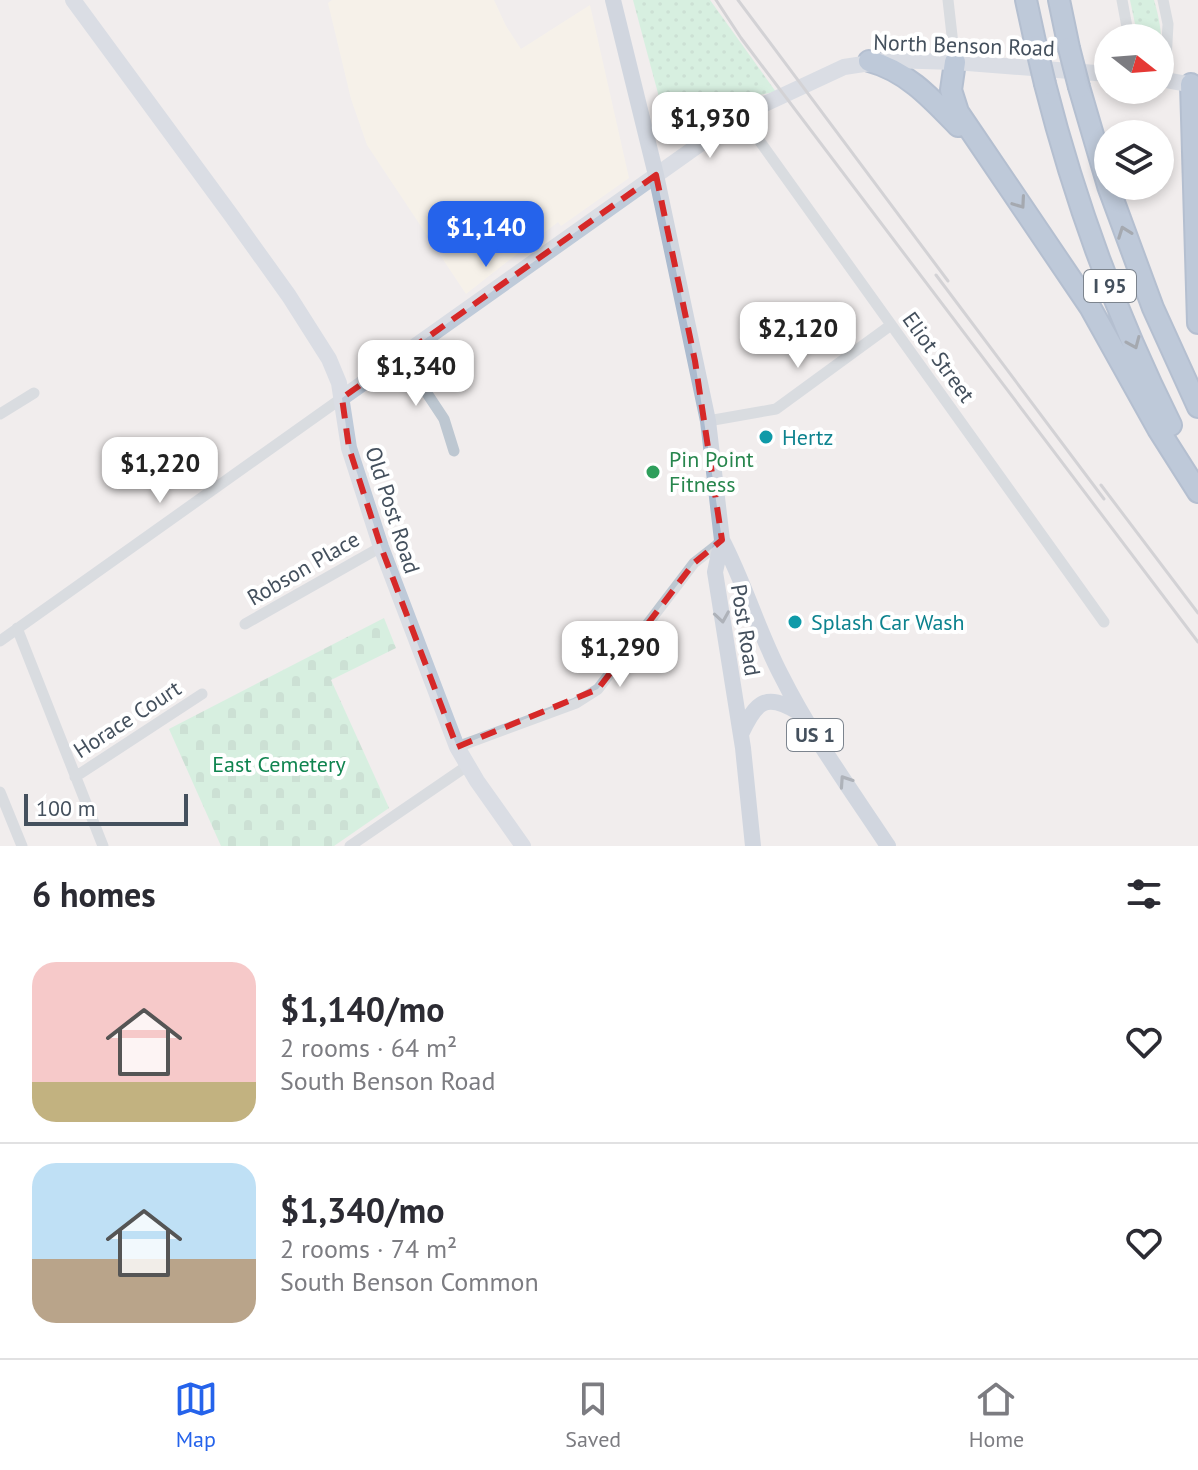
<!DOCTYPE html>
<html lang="en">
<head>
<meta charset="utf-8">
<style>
	:root { --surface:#fff; --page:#f2f2f3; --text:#2b2b33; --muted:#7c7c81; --line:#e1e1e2; --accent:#2563eb }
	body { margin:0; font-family:"PT Sans",sans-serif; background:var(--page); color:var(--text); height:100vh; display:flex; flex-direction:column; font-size:30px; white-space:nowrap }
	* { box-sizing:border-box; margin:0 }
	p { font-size:26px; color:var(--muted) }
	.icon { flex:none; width:44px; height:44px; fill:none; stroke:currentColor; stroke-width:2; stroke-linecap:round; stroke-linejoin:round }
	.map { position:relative; height:846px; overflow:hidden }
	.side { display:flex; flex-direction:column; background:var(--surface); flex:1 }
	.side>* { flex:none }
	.needle { width:52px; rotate:107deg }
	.controls { position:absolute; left:1094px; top:24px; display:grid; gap:16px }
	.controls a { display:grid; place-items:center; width:80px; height:80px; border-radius:50%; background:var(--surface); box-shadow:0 4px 12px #0003; font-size:40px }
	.scale { position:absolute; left:24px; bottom:20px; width:164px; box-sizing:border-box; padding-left:8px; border:4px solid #44505d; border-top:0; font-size:22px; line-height:28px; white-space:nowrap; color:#44505d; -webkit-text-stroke:6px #fff; paint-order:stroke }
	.price { position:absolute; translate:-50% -68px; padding:0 18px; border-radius:16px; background:#fff; color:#222; font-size:26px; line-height:52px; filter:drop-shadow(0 2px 4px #0008) }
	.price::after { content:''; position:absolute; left:50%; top:48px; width:24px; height:18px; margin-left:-12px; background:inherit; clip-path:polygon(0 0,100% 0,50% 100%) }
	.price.selected { background:var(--accent); color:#fff }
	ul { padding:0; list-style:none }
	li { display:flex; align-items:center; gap:24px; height:200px; padding:0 32px }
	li+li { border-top:2px solid var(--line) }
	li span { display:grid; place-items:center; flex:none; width:224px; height:160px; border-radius:24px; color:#555 }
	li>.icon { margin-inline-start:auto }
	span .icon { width:96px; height:96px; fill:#fffc; stroke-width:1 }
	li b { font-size:34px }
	h2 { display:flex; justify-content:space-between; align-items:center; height:96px; padding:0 32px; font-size:34px }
	.dock { display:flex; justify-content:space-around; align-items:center; height:112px; border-top:2px solid var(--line); background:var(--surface); font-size:22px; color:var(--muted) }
	.dock a { display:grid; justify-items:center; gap:4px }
	.dock .selected { color:var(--accent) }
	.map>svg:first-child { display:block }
	.commercial { fill:#fdf7e5 }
	.green { fill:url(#green-dots) }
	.cemetery { fill:url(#cemetery-stones) }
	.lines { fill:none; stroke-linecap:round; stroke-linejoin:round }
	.highway-casing { stroke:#6c88ad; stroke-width:24 }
	.street { stroke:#bdc7d1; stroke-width:11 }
	.secondary { stroke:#becad9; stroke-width:16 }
	.primary { stroke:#abbbcf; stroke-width:16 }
	.highway { stroke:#819dc1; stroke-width:20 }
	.rail { stroke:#afb2b9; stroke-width:3 }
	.highway-bridge-casing { stroke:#6c88ad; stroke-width:24; stroke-linecap:butt }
	.highway-bridge { stroke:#819dc1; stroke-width:20 }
	.oneway { stroke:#4a5867 }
	.oneway2 { stroke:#5e6b7a }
	.marked { fill:none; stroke:#d62828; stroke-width:6; stroke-dasharray:16 10; stroke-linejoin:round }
	.culture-dot { fill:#0f9aa8; stroke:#fff; stroke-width:3 }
	.leisure-dot { fill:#2e9e5b; stroke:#fff; stroke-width:3 }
	.labels { text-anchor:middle; stroke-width:8; stroke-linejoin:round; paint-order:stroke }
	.shield { fill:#fff; stroke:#7c848e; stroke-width:2 }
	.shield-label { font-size:20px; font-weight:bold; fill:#44505d }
	.street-label { font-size:22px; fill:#44505d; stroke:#fff }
	.culture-label { font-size:22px; fill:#0d838f; stroke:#fff; text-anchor:start }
	.leisure-label { font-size:22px; fill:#27864d; stroke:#fff; text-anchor:start }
	.park-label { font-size:22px; fill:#0f844f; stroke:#fff }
</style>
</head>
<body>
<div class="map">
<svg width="1198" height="846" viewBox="0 0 1198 846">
	<defs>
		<pattern id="green-dots" width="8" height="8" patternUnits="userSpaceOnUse" patternTransform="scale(2)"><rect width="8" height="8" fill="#b8f2d1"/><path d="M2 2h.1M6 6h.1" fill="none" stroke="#9fd1b6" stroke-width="1.8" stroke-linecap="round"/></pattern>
		<pattern id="cemetery-stones" width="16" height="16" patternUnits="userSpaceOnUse" patternTransform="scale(2)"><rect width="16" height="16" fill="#b8f2d1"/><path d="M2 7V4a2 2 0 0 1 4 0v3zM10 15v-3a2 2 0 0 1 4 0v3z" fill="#9fd1b6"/></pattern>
	</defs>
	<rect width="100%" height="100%" fill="#f1eded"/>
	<path class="commercial" d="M 332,0 L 494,0 L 506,26 L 521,49 L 590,5 L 629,178 L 561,226 L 558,222 L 466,294 L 367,145 L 351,99 L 328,3 Z"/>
	<path class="green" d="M 633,0 L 710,0 L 776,92 C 753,95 732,102 712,116 C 695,127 692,137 671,142 Z
		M 1130,0 L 1154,0 C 1159,18 1163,34 1160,52 L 1160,38 L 1138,38 Z"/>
	<path class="cemetery" d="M 384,618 L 396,648 L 331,680 L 389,808 L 334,846 L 221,846 L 169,729 Z"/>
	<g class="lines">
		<defs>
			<path id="highway" d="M 1026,0 L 1036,46
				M 1059,0 L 1069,48
				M 869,61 C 907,71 932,99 958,126
				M 955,62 L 951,90 L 958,112 L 1090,307 L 1158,429 L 1198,492
				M 1045,84 C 1075,202 1117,317 1171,425
				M 1191,84 L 1198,323
				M 1079,87 L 1108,186
				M 1108,186 L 1153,308 L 1198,407"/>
		</defs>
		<use href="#highway" class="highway-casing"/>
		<path class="street" d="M 948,0 L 955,62
			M 1122,0 L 1129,38
			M 1163,0 L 1168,24 L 1165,79
			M 741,115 L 1104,622
			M 401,354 L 444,419 L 454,451
			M 0,414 L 34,393
			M 708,421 L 776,409 L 891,325
			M 245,624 L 381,547
			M 17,628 L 103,846
			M 0,641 L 342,398
			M 457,747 L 576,703 L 598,689 L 694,563 L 722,541
			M 75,777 L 202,694
			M 0,792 L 22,846
			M 350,846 L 467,766"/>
		<path class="secondary" d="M 73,0 L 231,215 L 289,296 L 329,359 L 339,383 L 349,448 L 381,547 L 457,747 L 477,781 L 523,846
			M 1160,79 L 1198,86
			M 342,398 L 741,115 L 844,67 L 890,60 L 955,62 L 1108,74"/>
		<path class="primary" d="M 613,0 L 656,175 L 708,421 L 722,540 L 715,572 L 743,748 L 753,846
			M 722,540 C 745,584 758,631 781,675 C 811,735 851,790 888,846
			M 741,734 C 756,702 765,692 798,712"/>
		<use href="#highway" class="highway"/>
		<path class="rail" d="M 716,0 L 741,38 L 1198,642
			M 738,0 L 948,281
			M 936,275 L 1104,499
			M 1101,485 L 1198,613"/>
		<defs>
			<path id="highway-bridge" d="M 1036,46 L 1045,84
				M 1069,48 L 1079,87"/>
		</defs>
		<use href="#highway-bridge" class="highway-bridge-casing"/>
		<use href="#highway-bridge" class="highway-bridge"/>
	</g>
	<defs><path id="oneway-chevron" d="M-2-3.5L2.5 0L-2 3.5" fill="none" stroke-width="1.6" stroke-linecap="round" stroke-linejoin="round" transform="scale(2)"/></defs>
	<g class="oneway">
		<use href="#oneway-chevron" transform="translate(1020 203) rotate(55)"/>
		<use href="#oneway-chevron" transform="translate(1124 232) rotate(-110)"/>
		<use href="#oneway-chevron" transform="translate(1134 343) rotate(67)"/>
	</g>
	<g class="oneway2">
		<use href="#oneway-chevron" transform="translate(722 617) rotate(81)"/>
		<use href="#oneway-chevron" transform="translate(845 781) rotate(-124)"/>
	</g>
	<path d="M0 0H1198V846H0ZM 656,175 L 695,361 L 722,540 L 694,563 L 598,689 L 457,747 L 381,547 L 349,448 L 342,398 Z" fill="#f1eded" fill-opacity=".55" fill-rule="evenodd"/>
	<path class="marked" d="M 656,175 L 695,361 L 722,540 L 694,563 L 598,689 L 457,747 L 381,547 L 349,448 L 342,398 Z"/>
	<g class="culture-dot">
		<circle cx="766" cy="437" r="8"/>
		<circle cx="795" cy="622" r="8"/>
	</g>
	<circle class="leisure-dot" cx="653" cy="472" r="8"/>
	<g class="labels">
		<g class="shield">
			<rect x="1084" y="270" width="52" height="32" rx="6"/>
			<rect x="787" y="719" width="56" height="32" rx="6"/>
		</g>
		<g class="shield-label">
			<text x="1110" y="293">I 95</text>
			<text x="815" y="742">US 1</text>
		</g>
		<g class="street-label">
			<text transform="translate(964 45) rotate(2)" y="8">North Benson Road</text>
			<text transform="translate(939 357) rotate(54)" y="8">Eliot Street</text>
			<text transform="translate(393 510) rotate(72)" y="8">Old Post Road</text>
			<text transform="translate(303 568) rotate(-30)" y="8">Robson Place</text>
			<text transform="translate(746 630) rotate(81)" y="8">Post Road</text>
			<text transform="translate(127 719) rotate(-33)" y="8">Horace Court</text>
		</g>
		<g class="culture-label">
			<text x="782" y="445">Hertz</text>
			<text x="811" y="630">Splash Car Wash</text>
		</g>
		<g class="leisure-label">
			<text x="669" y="467">Pin Point<tspan x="669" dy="25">Fitness</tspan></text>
		</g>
		<g class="park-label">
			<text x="279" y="772">East Cemetery</text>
		</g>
	</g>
</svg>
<div class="controls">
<a><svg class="needle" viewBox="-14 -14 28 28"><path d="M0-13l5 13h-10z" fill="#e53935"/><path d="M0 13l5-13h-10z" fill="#7c7c81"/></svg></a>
<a><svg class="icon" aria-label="layers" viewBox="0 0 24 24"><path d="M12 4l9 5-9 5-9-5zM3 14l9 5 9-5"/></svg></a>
</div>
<div class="scale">100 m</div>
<b class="price" style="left:710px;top:160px">$1,930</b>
<b class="price selected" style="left:486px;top:269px">$1,140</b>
<b class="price" style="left:798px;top:370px">$2,120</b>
<b class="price" style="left:416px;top:408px">$1,340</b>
<b class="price" style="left:160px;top:505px">$1,220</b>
<b class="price" style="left:620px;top:689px">$1,290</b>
</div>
<section class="side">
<h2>6 homes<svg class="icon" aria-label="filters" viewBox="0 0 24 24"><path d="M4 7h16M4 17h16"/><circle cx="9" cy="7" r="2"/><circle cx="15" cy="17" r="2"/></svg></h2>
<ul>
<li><span style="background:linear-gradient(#f6c9c9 75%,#c2b280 0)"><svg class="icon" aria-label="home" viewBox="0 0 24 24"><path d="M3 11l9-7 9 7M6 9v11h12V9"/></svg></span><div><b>$1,140/mo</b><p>2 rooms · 64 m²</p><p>South Benson Road</p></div><svg class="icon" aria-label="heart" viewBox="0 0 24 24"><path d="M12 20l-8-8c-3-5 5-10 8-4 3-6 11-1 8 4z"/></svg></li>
<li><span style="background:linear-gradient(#bfe0f5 60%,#b9a48a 0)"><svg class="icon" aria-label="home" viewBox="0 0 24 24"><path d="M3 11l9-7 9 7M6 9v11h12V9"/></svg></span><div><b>$1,340/mo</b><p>2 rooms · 74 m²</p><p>South Benson Common</p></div><svg class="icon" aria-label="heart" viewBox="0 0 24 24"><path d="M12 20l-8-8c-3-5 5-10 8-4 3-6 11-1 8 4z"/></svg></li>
</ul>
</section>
<nav class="dock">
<a class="selected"><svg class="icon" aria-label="map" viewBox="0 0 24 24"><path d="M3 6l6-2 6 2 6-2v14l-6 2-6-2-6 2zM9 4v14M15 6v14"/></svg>Map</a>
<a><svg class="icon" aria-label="saved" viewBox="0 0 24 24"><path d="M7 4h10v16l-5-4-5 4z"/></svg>Saved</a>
<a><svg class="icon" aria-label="home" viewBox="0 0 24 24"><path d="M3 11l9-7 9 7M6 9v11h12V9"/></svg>Home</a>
</nav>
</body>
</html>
